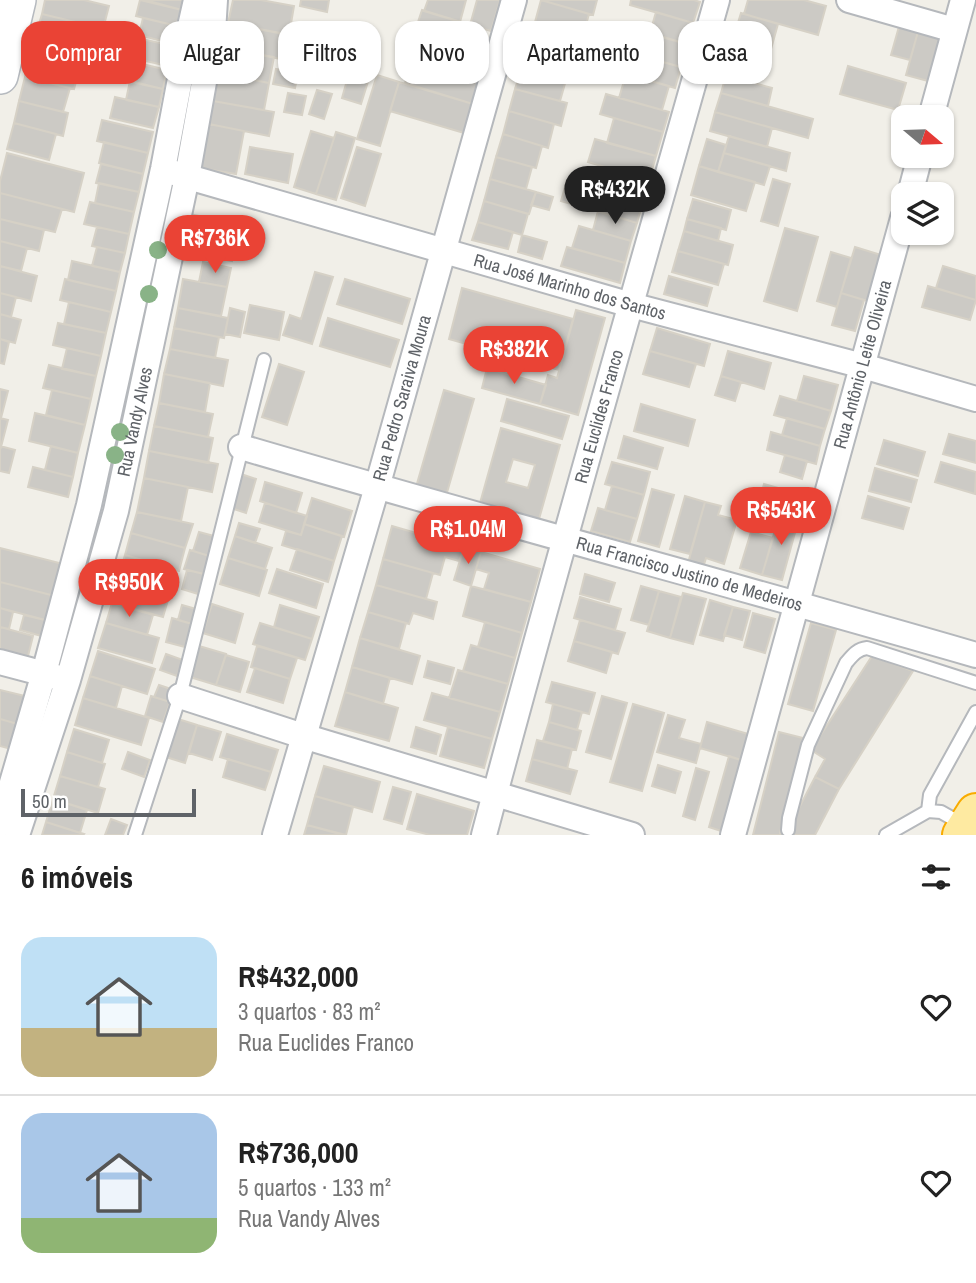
<!DOCTYPE html>
<html lang="pt">
<head>
<meta charset="utf-8">
<style>
	:root { --surface:#fff; --page:#f6f6f6; --text:#222; --muted:#767676; --line:#e0e0e0; --accent:#ea4335 }
	body { margin:0; font-family:"Archivo Narrow",sans-serif; background:var(--page); color:var(--text); height:100vh; display:flex; flex-direction:column; font-size:26px; white-space:nowrap }
	* { box-sizing:border-box; margin:0 }
	p { font-size:23px; color:var(--muted) }
	.icon { flex:none; width:38px; height:38px; fill:none; stroke:currentColor; stroke-width:2; stroke-linecap:round; stroke-linejoin:round }
	.map { position:relative; height:835px; overflow:hidden }
	.drawer { display:flex; flex-direction:column; background:var(--surface); flex:1 }
	.drawer>* { flex:none }
	.banner { position:absolute; left:21px; top:21px; width:934px; height:63px; display:flex; gap:14px }
	.needle { width:46px; rotate:109deg }
	.buttons { position:absolute; left:891px; top:105px; display:grid; gap:14px }
	.buttons a { display:grid; place-items:center; width:63px; height:63px; border-radius:14px; background:var(--surface); box-shadow:0 2px 5px #0004; font-size:35px }
	.scale { position:absolute; left:21px; bottom:18px; width:175px; box-sizing:border-box; padding-left:7px; border:4px solid #5f6368; border-top:0; font-size:19px; line-height:24px; white-space:nowrap; color:#5f6368; -webkit-text-stroke:5px #fff; paint-order:stroke }
	.price { position:absolute; translate:-50% -60px; padding:0 16px; border-radius:24px; background:var(--accent); color:#fff; font-size:23px; line-height:46px; filter:drop-shadow(0 2px 4px #0008) }
	.price::after { content:''; position:absolute; left:50%; top:42px; width:21px; height:16px; margin-left:-10px; background:inherit; clip-path:polygon(0 0,100% 0,50% 100%) }
	.price.active { background:#222; color:#fff }
	ul { padding:0; list-style:none }
	li { display:flex; align-items:center; gap:21px; height:175px; padding:0 21px }
	li+li { border-top:2px solid var(--line) }
	li span { display:grid; place-items:center; flex:none; width:196px; height:140px; border-radius:21px; color:#555 }
	li>.icon { margin-inline-start:auto }
	span .icon { width:84px; height:84px; fill:#fffc; stroke-width:1 }
	li b { font-size:30px }
	h2 { display:flex; justify-content:space-between; align-items:center; height:84px; padding:0 21px; font-size:30px }
	.chip { padding:0 24px; border-radius:21px; background:var(--surface); box-shadow:0 2px 5px #0004; font-size:24px; line-height:63px }
	.chip.active { background:var(--accent); color:#fff }
	.map>svg:first-child { display:block }
	.building { fill:#cccac5; stroke:#d6d1c6; stroke-width:2; fill-rule:evenodd }
	.lines { fill:none; stroke-linecap:round; stroke-linejoin:round }
	.service-casing { stroke:#b5b8bc; stroke-width:16 }
	.minor-casing { stroke:#b5b8bc; stroke-width:28 }
	.secondary-casing { stroke:#b6babf; stroke-width:38 }
	.trunk-casing { stroke:#f9ab00; stroke-width:42 }
	.service { stroke:#fff; stroke-width:12 }
	.minor { stroke:#fff; stroke-width:24 }
	.secondary { stroke:#fff; stroke-width:35 }
	.trunk { stroke:#feeaa1; stroke-width:38 }
	.tree { fill:#89b387 }
	.labels { text-anchor:middle; stroke-width:5; stroke-linejoin:round; paint-order:stroke }
	.street-label { font-size:18px; fill:#5f6368; stroke:#fff }
</style>
</head>
<body>
<div class="map">
<svg width="976" height="835" viewBox="0 0 976 835">
	<rect width="100%" height="100%" fill="#f1efe8"/>
	<path class="building" d="M 45,0 L 84,0 L 109,6 L 103,29 L 42,14 Z
		M 140,0 L 182,10 L 177,26 L 136,16 Z
		M 145,0 L 184,0 L 182,10 Z
		M 233,0 L 261,0 L 294,6 L 289,35 L 228,23 Z
		M 301,0 L 329,0 L 327,12 L 300,6 Z
		M 428,0 L 466,0 L 460,22 L 424,11 Z
		M 477,0 L 500,0 L 491,31 L 470,25 Z
		M 541,0 L 589,14 L 583,36 L 535,22 Z
		M 541,0 L 597,0 L 593,15 Z
		M 631,0 L 694,0 L 700,2 L 693,23 L 630,5 Z
		M 748,0 L 804,0 L 826,6 L 818,35 L 744,14 Z
		M 422,10 L 484,29 L 477,50 L 415,31 Z
		M 656,12 L 693,23 L 687,44 L 650,33 Z
		M 741,13 L 778,24 L 771,49 L 733,39 Z
		M 42,14 L 92,26 L 86,47 L 36,34 Z
		M 143,18 L 177,26 L 173,44 L 139,35 Z
		M 535,22 L 580,35 L 573,57 L 528,44 Z
		M 228,23 L 286,34 L 281,59 L 224,48 Z
		M 308,23 L 324,26 L 322,41 L 306,38 Z
		M 900,23 L 919,28 L 910,60 L 891,55 Z
		M 919,28 L 941,34 L 928,81 L 906,75 Z
		M 632,29 L 687,44 L 681,67 L 625,52 Z
		M 413,30 L 489,54 L 481,77 L 406,54 Z
		M 36,34 L 75,44 L 70,65 L 31,55 Z
		M 133,37 L 173,46 L 168,66 L 128,57 Z
		M 593,39 L 605,43 L 599,65 L 587,61 Z
		M 733,39 L 765,48 L 758,73 L 726,64 Z
		M 605,43 L 618,46 L 615,58 L 602,54 Z
		M 528,44 L 578,58 L 571,82 L 522,67 Z
		M 224,48 L 274,57 L 269,83 L 219,73 Z
		M 631,53 L 681,67 L 675,88 L 626,74 Z
		M 31,55 L 80,67 L 74,89 L 25,77 Z
		M 413,56 L 481,77 L 473,104 L 405,83 Z
		M 126,60 L 167,70 L 163,89 L 122,80 Z
		M 351,66 L 371,72 L 361,104 L 342,98 Z
		M 848,66 L 906,83 L 898,110 L 840,94 Z
		M 522,67 L 566,80 L 560,101 L 515,89 Z
		M 276,69 L 298,73 L 295,88 L 273,84 Z
		M 219,73 L 269,83 L 264,110 L 213,101 Z
		M 626,74 L 669,86 L 662,110 L 619,98 Z
		M 377,75 L 399,82 L 380,146 L 357,139 Z
		M 726,75 L 772,88 L 768,106 L 721,93 Z
		M 25,77 L 70,88 L 63,112 L 19,101 Z
		M 130,81 L 163,89 L 159,107 L 126,100 Z
		M 399,82 L 473,104 L 464,133 L 390,111 Z
		M 515,89 L 567,103 L 561,126 L 509,111 Z
		M 317,90 L 332,94 L 324,119 L 309,114 Z
		M 288,93 L 306,96 L 302,115 L 284,112 Z
		M 721,93 L 813,119 L 808,138 L 715,112 Z
		M 606,94 L 669,112 L 663,132 L 600,114 Z
		M 115,97 L 159,107 L 153,128 L 110,118 Z
		M 19,101 L 68,113 L 63,136 L 14,123 Z
		M 213,101 L 274,112 L 269,136 L 209,124 Z
		M 509,111 L 554,124 L 548,148 L 503,134 Z
		M 715,112 L 772,128 L 767,147 L 710,131 Z
		M 614,118 L 663,132 L 656,156 L 607,143 Z
		M 102,120 L 153,132 L 148,153 L 97,141 Z
		M 14,123 L 56,134 L 49,160 L 7,149 Z
		M 209,124 L 244,131 L 236,174 L 200,168 Z
		M 311,131 L 334,138 L 316,194 L 294,187 Z
		M 336,132 L 355,138 L 336,200 L 316,194 Z
		M 503,134 L 542,146 L 536,168 L 496,157 Z
		M 729,136 L 790,153 L 786,171 L 724,153 Z
		M 595,139 L 656,156 L 649,180 L 588,162 Z
		M 707,139 L 726,145 L 718,172 L 699,166 Z
		M 104,142 L 148,153 L 143,174 L 99,163 Z
		M 250,147 L 293,154 L 288,183 L 245,174 Z
		M 357,147 L 381,154 L 365,206 L 341,198 Z
		M 7,153 L 84,173 L 74,212 L 0,193 L 0,181 Z
		M 724,153 L 770,166 L 764,185 L 718,172 Z
		M 496,157 L 532,167 L 526,189 L 490,179 Z
		M 101,164 L 143,174 L 139,192 L 96,183 Z
		M 699,166 L 755,182 L 746,211 L 691,195 Z
		M 603,167 L 649,180 L 643,201 L 597,187 Z
		M 490,179 L 536,192 L 529,214 L 484,201 Z
		M 773,179 L 790,184 L 778,226 L 761,221 Z
		M 567,180 L 581,184 L 575,205 L 561,201 Z
		M 99,183 L 139,192 L 134,212 L 95,203 Z
		M 589,185 L 643,201 L 637,223 L 583,207 Z
		M 536,192 L 553,197 L 549,210 L 531,205 Z
		M 0,193 L 62,209 L 55,232 L 0,219 Z
		M 693,199 L 731,210 L 726,230 L 687,219 Z
		M 484,201 L 528,214 L 522,235 L 478,222 Z
		M 90,202 L 134,212 L 129,234 L 84,224 Z
		M 598,211 L 637,223 L 631,241 L 593,230 Z
		M 194,215 L 239,224 L 232,261 L 187,252 Z
		M 0,219 L 44,230 L 39,251 L 0,241 Z
		M 687,219 L 721,228 L 718,241 L 684,231 Z
		M 478,222 L 513,232 L 508,249 L 472,240 Z
		M 579,226 L 631,241 L 625,263 L 572,248 Z
		M 97,227 L 129,234 L 125,253 L 92,246 Z
		M 785,228 L 818,237 L 797,311 L 764,301 Z
		M 684,231 L 733,245 L 728,265 L 678,251 Z
		M 522,235 L 547,242 L 542,259 L 518,252 Z
		M 0,241 L 27,248 L 21,271 L 0,266 Z
		M 97,247 L 125,253 L 120,272 L 92,266 Z
		M 567,247 L 625,263 L 620,283 L 561,266 Z
		M 855,247 L 884,256 L 871,302 L 841,293 Z
		M 678,251 L 724,264 L 718,285 L 672,272 Z
		M 831,252 L 851,258 L 837,307 L 817,301 Z
		M 72,261 L 120,272 L 116,291 L 68,280 Z
		M 203,262 L 231,268 L 227,287 L 199,282 Z
		M 0,266 L 37,276 L 31,301 L 0,293 Z
		M 943,266 L 976,276 L 976,300 L 936,288 Z
		M 315,272 L 333,277 L 312,344 L 283,335 L 290,315 L 301,319 Z
		M 669,276 L 712,288 L 707,306 L 664,294 Z
		M 65,279 L 116,291 L 111,312 L 60,300 Z
		M 183,279 L 227,287 L 221,316 L 178,308 Z
		M 345,279 L 410,299 L 402,324 L 337,304 Z
		M 928,286 L 976,300 L 970,320 L 922,307 Z
		M 462,288 L 573,319 L 559,370 L 449,339 Z
		M 0,293 L 16,297 L 11,317 L 0,314 Z
		M 841,293 L 864,300 L 855,331 L 832,325 Z
		M 69,302 L 111,312 L 106,333 L 64,324 Z
		M 250,305 L 284,312 L 279,340 L 244,333 Z
		M 178,308 L 228,318 L 224,338 L 174,328 Z
		M 230,308 L 245,312 L 240,337 L 225,334 Z
		M 576,310 L 605,318 L 578,415 L 540,404 L 548,375 L 557,378 Z
		M 0,314 L 21,320 L 15,343 L 0,339 Z
		M 328,318 L 399,340 L 390,367 L 320,346 Z
		M 58,323 L 106,333 L 101,356 L 53,345 Z
		M 174,328 L 219,337 L 215,358 L 170,349 Z
		M 657,328 L 710,344 L 704,366 L 650,351 Z
		M 0,339 L 9,342 L 4,364 L 0,363 Z
		M 67,348 L 101,356 L 96,376 L 62,369 Z
		M 170,349 L 228,360 L 223,386 L 164,374 Z
		M 650,351 L 696,364 L 689,387 L 643,374 Z
		M 728,351 L 771,363 L 764,389 L 721,376 Z
		M 279,364 L 304,372 L 287,425 L 262,417 Z
		M 49,365 L 96,376 L 91,399 L 43,388 Z
		M 487,368 L 546,385 L 540,404 L 482,388 Z
		M 164,374 L 210,383 L 205,412 L 159,403 Z
		M 721,376 L 741,382 L 735,401 L 715,395 Z
		M 804,376 L 838,385 L 831,411 L 797,401 Z
		M 0,389 L 8,391 L 1,418 L 0,418 Z
		M 52,390 L 91,399 L 85,425 L 46,415 Z
		M 444,390 L 474,399 L 446,496 L 416,487 Z
		M 780,396 L 831,411 L 825,429 L 774,415 Z
		M 507,399 L 569,416 L 562,439 L 501,421 Z
		M 159,403 L 213,414 L 208,437 L 154,426 Z
		M 641,404 L 695,420 L 688,446 L 634,431 Z
		M 35,413 L 85,425 L 78,453 L 29,441 Z
		M 0,418 L 8,420 L 1,447 L 0,446 Z
		M 787,418 L 825,429 L 820,446 L 782,435 Z
		M 154,426 L 213,438 L 208,463 L 149,451 Z
		M 501,428 L 560,445 L 539,519 L 480,503 ZM 513,459 L 535,465 L 528,488 L 506,482 Z
		M 771,432 L 820,446 L 816,464 L 767,450 Z
		M 949,434 L 976,441 L 976,463 L 943,454 Z
		M 624,436 L 663,448 L 657,469 L 618,458 Z
		M 884,440 L 925,452 L 918,476 L 877,464 Z
		M 0,446 L 15,450 L 9,473 L 0,471 Z
		M 51,446 L 78,453 L 73,477 L 45,470 Z
		M 149,451 L 218,464 L 212,492 L 144,478 Z
		M 785,455 L 807,461 L 802,479 L 780,472 Z
		M 612,462 L 650,472 L 644,495 L 605,484 Z
		M 941,462 L 976,472 L 975,494 L 935,482 Z
		M 33,467 L 73,477 L 68,497 L 28,487 Z
		M 875,468 L 917,480 L 911,502 L 869,491 Z
		M 241,474 L 256,479 L 246,513 L 231,508 Z
		M 144,478 L 188,487 L 181,521 L 137,512 Z
		M 265,482 L 302,493 L 296,513 L 260,501 Z
		M 764,484 L 806,496 L 799,518 L 758,506 Z
		M 612,486 L 644,495 L 637,519 L 605,510 Z
		M 652,489 L 674,495 L 659,547 L 638,541 Z
		M 685,496 L 705,502 L 690,554 L 670,549 Z
		M 868,496 L 909,508 L 903,529 L 862,518 Z
		M 312,498 L 352,511 L 344,537 L 304,524 Z
		M 705,502 L 721,506 L 718,515 L 737,520 L 724,564 L 706,558 L 703,568 L 688,563 Z
		M 265,503 L 307,516 L 301,535 L 259,522 Z
		M 598,508 L 637,519 L 630,542 L 591,531 Z
		M 137,512 L 193,524 L 185,548 L 131,533 Z
		M 780,513 L 799,518 L 782,580 L 762,575 Z
		M 239,523 L 260,529 L 255,543 L 235,536 Z
		M 304,524 L 342,536 L 334,561 L 282,545 L 286,531 L 301,535 Z
		M 392,526 L 464,547 L 459,561 L 445,557 L 440,575 L 383,559 Z
		M 199,532 L 214,536 L 209,556 L 193,551 Z
		M 751,532 L 773,538 L 762,575 L 740,568 Z
		M 131,533 L 185,548 L 179,571 L 125,555 Z
		M 235,536 L 272,548 L 265,569 L 228,558 Z
		M 464,547 L 481,552 L 471,586 L 454,580 Z
		M 0,548 L 63,564 L 55,596 L 0,582 Z
		M 297,549 L 334,561 L 328,582 L 290,570 Z
		M 190,550 L 209,556 L 204,574 L 184,569 Z
		M 481,552 L 540,569 L 531,602 L 484,589 L 489,573 L 476,569 Z
		M 125,555 L 167,567 L 160,590 L 118,578 Z
		M 228,558 L 267,570 L 259,596 L 220,584 Z
		M 383,559 L 433,573 L 426,599 L 376,585 Z
		M 277,569 L 323,584 L 316,608 L 269,593 Z
		M 187,570 L 204,574 L 198,594 L 182,589 Z
		M 585,574 L 615,583 L 609,602 L 580,594 Z
		M 118,578 L 170,593 L 163,617 L 112,603 Z
		M 0,582 L 55,596 L 49,621 L 0,608 Z
		M 376,585 L 437,602 L 433,619 L 413,613 L 409,624 L 368,612 Z
		M 471,586 L 531,602 L 522,633 L 463,616 Z
		M 641,586 L 659,591 L 649,625 L 631,620 Z
		M 659,591 L 681,597 L 670,638 L 647,631 Z
		M 683,593 L 706,599 L 693,644 L 670,638 Z
		M 580,597 L 621,609 L 615,630 L 574,618 Z
		M 710,600 L 733,607 L 723,641 L 700,635 Z
		M 112,603 L 153,615 L 147,635 L 106,623 Z
		M 212,604 L 243,614 L 235,643 L 203,633 Z
		M 182,605 L 196,609 L 192,624 L 178,620 Z
		M 280,605 L 319,617 L 312,639 L 274,627 Z
		M 733,607 L 750,611 L 742,640 L 724,635 Z
		M 0,608 L 13,612 L 9,629 L 0,627 Z
		M 368,612 L 406,623 L 399,649 L 360,638 Z
		M 753,613 L 775,619 L 765,653 L 744,647 Z
		M 24,615 L 49,621 L 45,637 L 20,630 Z
		M 172,618 L 192,624 L 185,647 L 166,642 Z
		M 580,620 L 625,633 L 618,654 L 574,641 Z
		M 485,622 L 522,633 L 515,658 L 478,647 Z
		M 106,623 L 159,638 L 152,663 L 98,648 Z
		M 260,623 L 312,639 L 305,660 L 253,644 Z
		M 811,623 L 836,630 L 813,711 L 788,704 Z
		M 0,627 L 33,636 L 28,656 L 0,649 Z
		M 360,638 L 420,656 L 412,684 L 352,667 Z
		M 574,641 L 612,652 L 606,673 L 568,661 Z
		M 471,645 L 515,658 L 508,684 L 463,671 Z
		M 199,646 L 226,654 L 216,685 L 190,677 Z
		M 257,646 L 297,658 L 290,679 L 251,667 Z
		M 98,651 L 155,669 L 147,694 L 90,676 Z
		M 166,654 L 183,660 L 177,676 L 160,670 Z
		M 226,655 L 249,662 L 240,692 L 216,685 Z
		M 872,656 L 913,671 L 839,789 L 815,777 L 825,759 L 811,750 Z
		M 428,661 L 454,668 L 450,684 L 424,677 Z
		M 352,667 L 390,678 L 383,704 L 345,692 Z
		M 255,668 L 290,679 L 283,703 L 247,692 Z
		M 458,670 L 508,684 L 500,712 L 449,698 Z
		M 90,676 L 122,686 L 116,708 L 83,698 Z
		M 552,682 L 595,693 L 589,714 L 546,702 Z
		M 159,685 L 174,690 L 170,702 L 154,697 Z
		M 0,690 L 29,697 L 21,725 L 0,719 Z
		M 345,692 L 398,708 L 389,741 L 335,726 Z
		M 432,693 L 500,712 L 492,739 L 424,720 Z
		M 151,696 L 170,702 L 163,722 L 145,716 Z
		M 602,696 L 627,703 L 611,759 L 586,752 Z
		M 83,698 L 149,718 L 141,745 L 75,725 Z
		M 553,704 L 582,712 L 577,730 L 549,722 Z
		M 633,704 L 664,713 L 642,791 L 610,782 Z
		M 668,715 L 685,720 L 679,738 L 701,744 L 696,763 L 657,752 Z
		M 0,719 L 21,725 L 15,750 L 0,746 Z
		M 178,719 L 197,725 L 185,763 L 166,757 Z
		M 549,722 L 581,731 L 576,750 L 543,741 Z
		M 707,722 L 748,734 L 741,760 L 700,748 Z
		M 197,725 L 221,732 L 212,760 L 189,753 Z
		M 416,727 L 441,735 L 436,754 L 411,747 Z
		M 448,727 L 492,739 L 484,768 L 440,756 Z
		M 74,729 L 109,740 L 102,763 L 67,752 Z
		M 779,732 L 803,738 L 780,833 L 784,835 L 753,835 Z
		M 227,734 L 278,750 L 271,772 L 220,757 Z
		M 537,740 L 572,749 L 567,769 L 532,759 Z
		M 67,752 L 105,764 L 98,787 L 60,776 Z
		M 128,752 L 150,760 L 144,777 L 122,769 Z
		M 729,756 L 741,760 L 721,831 L 709,827 Z
		M 228,759 L 271,772 L 265,790 L 223,777 Z
		M 532,759 L 577,771 L 570,794 L 526,781 Z
		M 658,765 L 681,772 L 675,793 L 652,786 Z
		M 324,766 L 380,782 L 372,812 L 315,796 Z
		M 696,768 L 709,772 L 695,820 L 683,816 Z
		M 60,776 L 105,789 L 98,813 L 53,799 Z
		M 815,777 L 839,789 L 815,835 L 785,835 Z
		M 393,787 L 411,792 L 402,824 L 384,819 Z
		M 417,794 L 474,811 L 467,835 L 430,835 L 407,829 Z
		M 315,796 L 353,807 L 346,835 L 307,825 Z
		M 53,799 L 87,810 L 80,833 L 46,822 Z
		M 111,819 L 127,825 L 123,835 L 105,835 Z
		M 46,822 L 84,834 L 83,835 L 42,835 Z
		M 307,825 L 343,835 L 304,835 Z"/>
	<g class="lines">
		<defs>
			<path id="service" d="M 928,811 L 930,795 L 976,712
				M 788,830 L 789,818 L 808,745 L 846,663 C 852,656 857,649 867,648 L 976,683
				M 135,835 L 180,696 L 264,360
				M 886,835 L 928,811 L 941,812 L 964,825"/>
			<g id="minor">
				<path d="M 849,0 L 954,30"/>
				<path d="M 931,117 L 963,0"/>
				<path id="s1" d="M 171,172 L 631,305 L 863,366 L 976,399"/>
				<path d="M 910,194 L 920,156"/>
				<path id="s2" d="M 241,447 C 485,519 731,584 976,655"/>
				<path d="M 0,662 L 60,678"/>
				<path d="M 180,696 L 303,736 L 632,835"/>
				<path d="M 0,824 L 44,673 L 89,505 L 163,169 L 189,31 L 196,0"/>
				<path id="s3" d="M 17,835 L 68,680 L 116,511 L 187,177 L 213,32 L 215,0"/>
				<path id="s4" d="M 275,835 L 377,487 L 514,0"/>
				<path id="s5" d="M 484,835 C 558,555 639,278 717,0"/>
				<path id="s6" d="M 733,835 L 903,218"/>
			</g>
			<path id="secondary" d="M 0,76 L 18,0"/>
			<path id="trunk" d="M 962,835 L 976,813"/>
		</defs>
		<use href="#service" class="service-casing"/>
		<use href="#minor" class="minor-casing"/>
		<use href="#secondary" class="secondary-casing"/>
		<use href="#trunk" class="trunk-casing"/>
		<use href="#service" class="service"/>
		<use href="#minor" class="minor"/>
		<use href="#secondary" class="secondary"/>
		<use href="#trunk" class="trunk"/>
	</g>
	<g class="tree">
		<circle cx="158" cy="250" r="9"/>
		<circle cx="149" cy="294" r="9"/>
		<circle cx="120" cy="432" r="9"/>
		<circle cx="115" cy="455" r="9"/>
	</g>
	<g class="labels">
		<g class="street-label">
			<text dy="6" stroke="none"><textPath href="#s1" startOffset="415">Rua José Marinho dos Santos</textPath></text>
			<text dy="6" stroke="none"><textPath href="#s6" startOffset="488">Rua Antônio Leite Oliveira</textPath></text>
			<text dy="6" stroke="none"><textPath href="#s4" startOffset="455">Rua Pedro Saraiva Moura</textPath></text>
			<text dy="6" stroke="none"><textPath href="#s5" startOffset="434">Rua Euclides Franco</textPath></text>
			<text dy="6" stroke="none"><textPath href="#s3" startOffset="430">Rua Vandy Alves</textPath></text>
			<text dy="6" stroke="none"><textPath href="#s2" startOffset="466">Rua Francisco Justino de Medeiros</textPath></text>
		</g>
	</g>
</svg>
<div class="buttons">
<a><svg class="needle" viewBox="-14 -14 28 28"><path d="M0-13l5 13h-10z" fill="#e53935"/><path d="M0 13l5-13h-10z" fill="#767676"/></svg></a>
<a><svg class="icon" aria-label="layers" viewBox="0 0 24 24"><path d="M12 4l9 5-9 5-9-5zM3 14l9 5 9-5"/></svg></a>
</div>
<div class="scale">50 m</div>
<b class="price active" style="left:615px;top:226px">R$432K</b>
<b class="price" style="left:215px;top:275px">R$736K</b>
<b class="price" style="left:514px;top:386px">R$382K</b>
<b class="price" style="left:781px;top:547px">R$543K</b>
<b class="price" style="left:468px;top:566px">R$1.04M</b>
<b class="price" style="left:129px;top:619px">R$950K</b>
<div class="banner">
<a class="chip active">Comprar</a>
<a class="chip">Alugar</a>
<a class="chip">Filtros</a>
<a class="chip">Novo</a>
<a class="chip">Apartamento</a>
<a class="chip">Casa</a>
</div>
</div>
<section class="drawer">
<h2>6 imóveis<svg class="icon" aria-label="filters" viewBox="0 0 24 24"><path d="M4 7h16M4 17h16"/><circle cx="9" cy="7" r="2"/><circle cx="15" cy="17" r="2"/></svg></h2>
<ul>
<li><span style="background:linear-gradient(#bfe0f5 65%,#c2b280 0)"><svg class="icon" aria-label="home" viewBox="0 0 24 24"><path d="M3 11l9-7 9 7M6 9v11h12V9"/></svg></span><div><b>R$432,000</b><p>3 quartos · 83 m²</p><p>Rua Euclides Franco</p></div><svg class="icon" aria-label="heart" viewBox="0 0 24 24"><path d="M12 20l-8-8c-3-5 5-10 8-4 3-6 11-1 8 4z"/></svg></li>
<li><span style="background:linear-gradient(#a9c7e8 75%,#8fb573 0)"><svg class="icon" aria-label="home" viewBox="0 0 24 24"><path d="M3 11l9-7 9 7M6 9v11h12V9"/></svg></span><div><b>R$736,000</b><p>5 quartos · 133 m²</p><p>Rua Vandy Alves</p></div><svg class="icon" aria-label="heart" viewBox="0 0 24 24"><path d="M12 20l-8-8c-3-5 5-10 8-4 3-6 11-1 8 4z"/></svg></li>
</ul>
</section>
</body>
</html>
